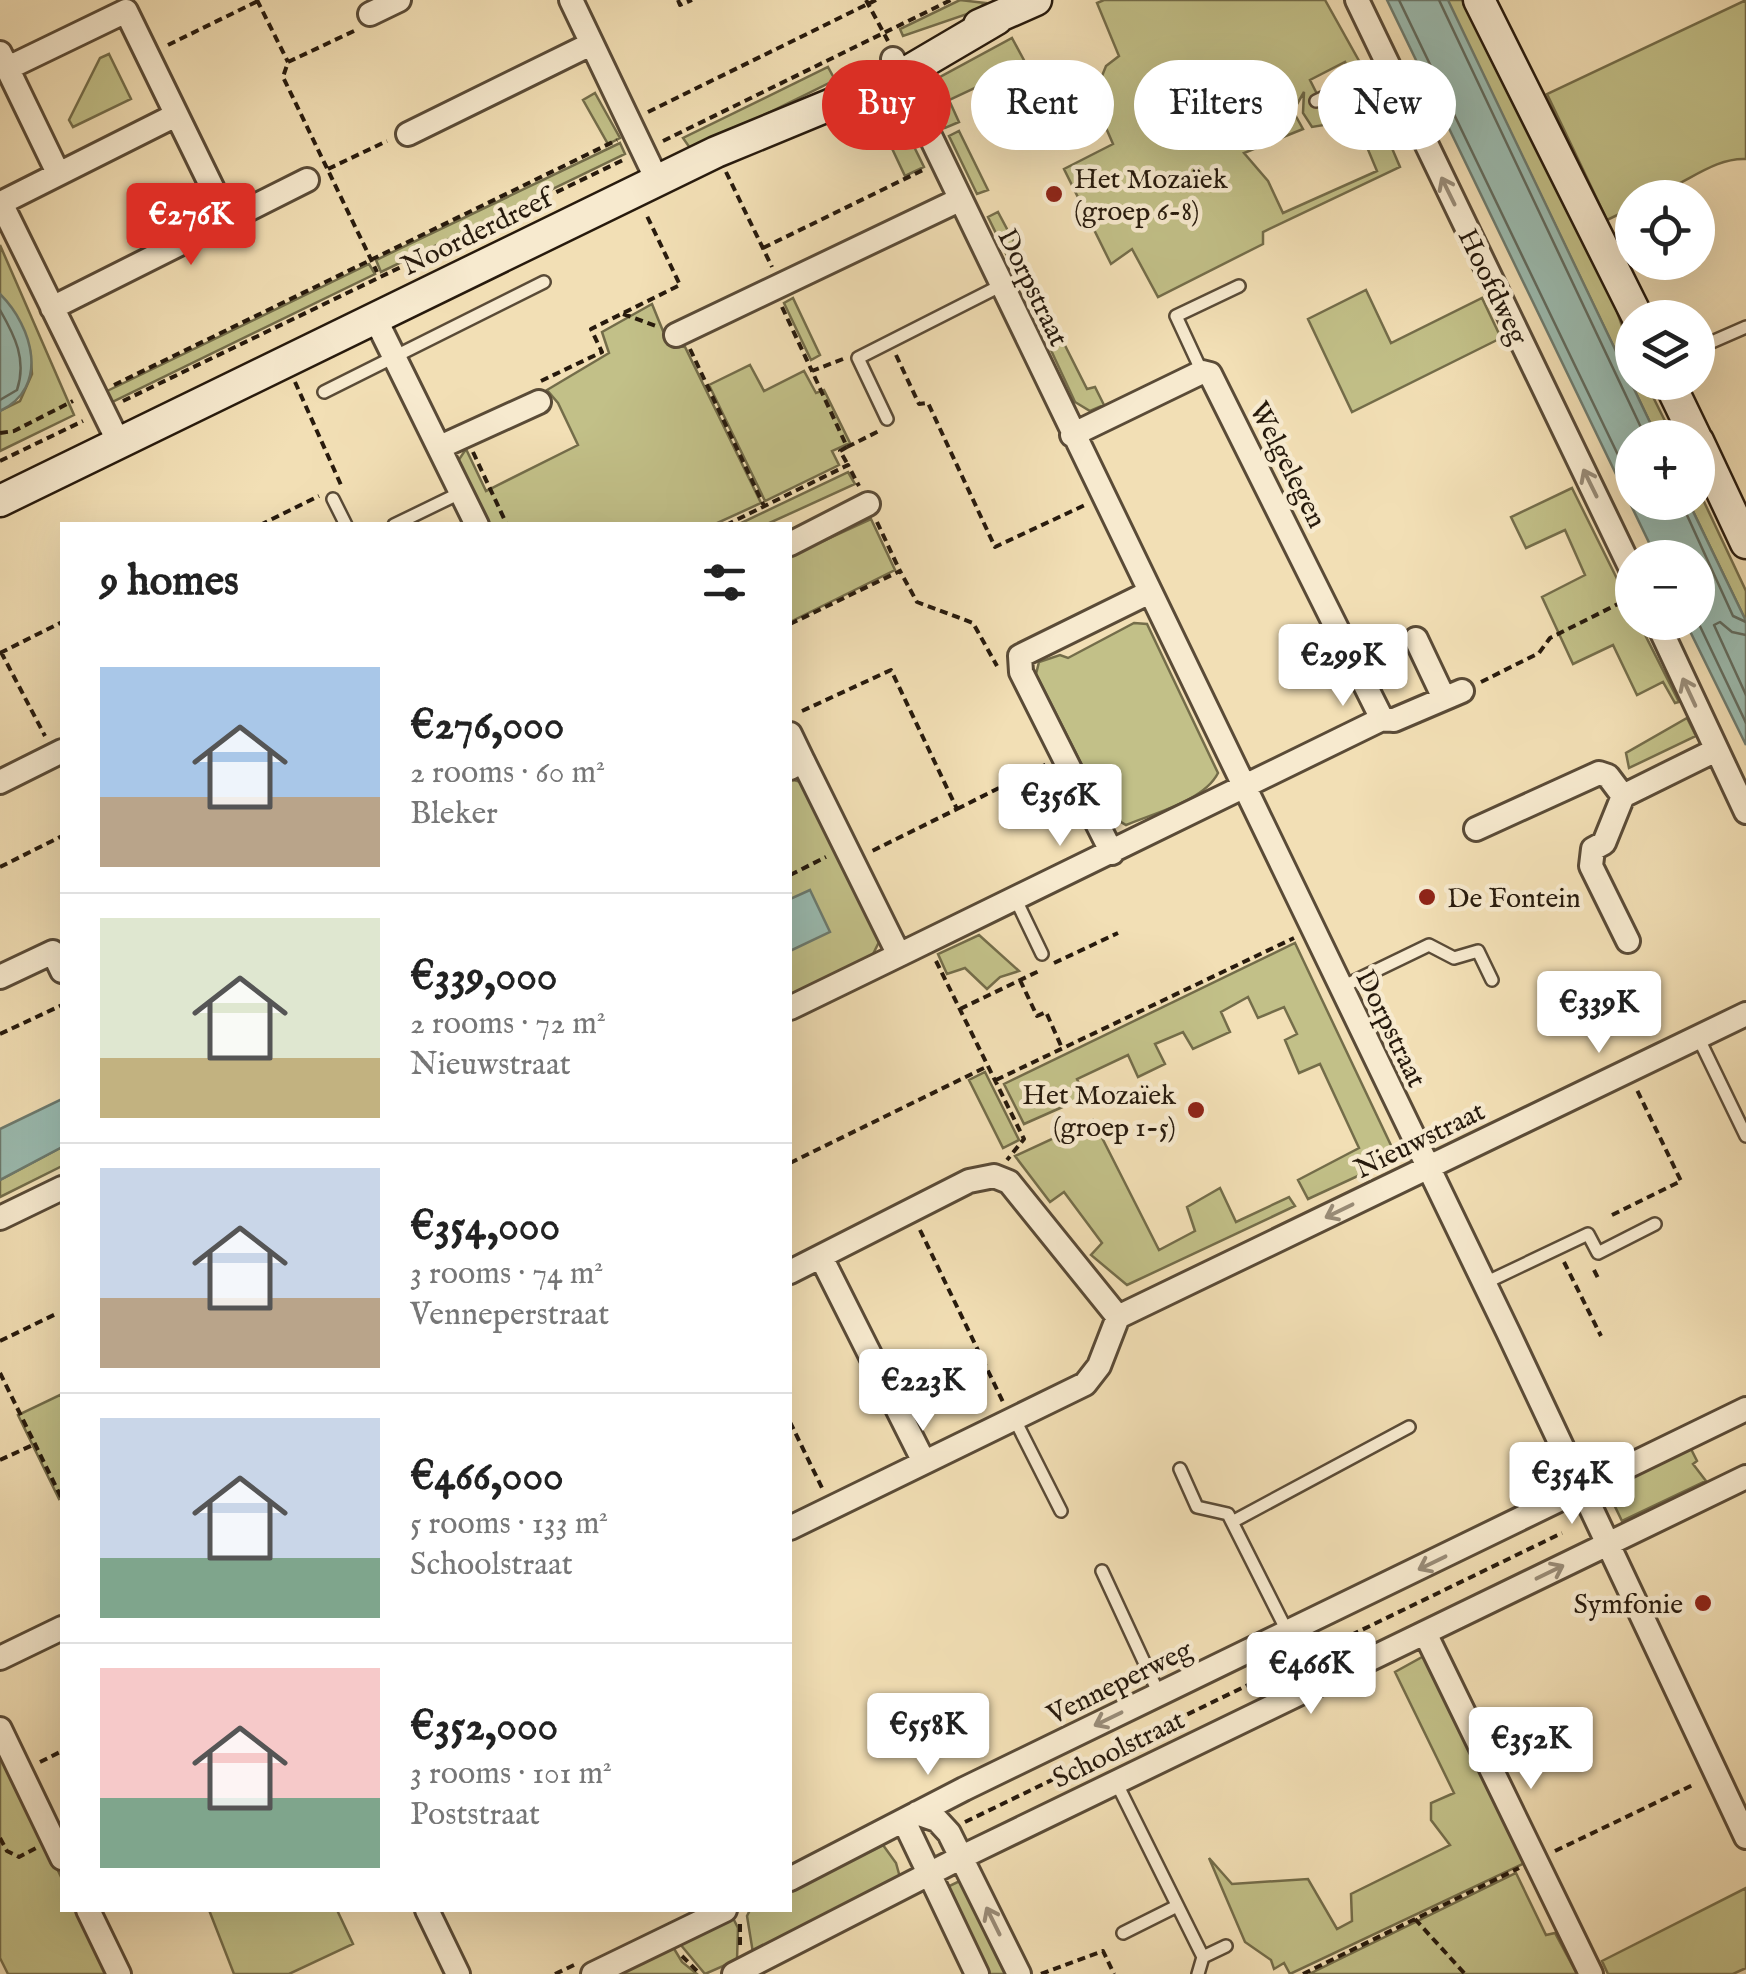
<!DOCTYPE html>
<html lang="en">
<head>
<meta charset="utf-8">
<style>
	:root { --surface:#fff; --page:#f2f2f2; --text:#222; --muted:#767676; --line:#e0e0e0; --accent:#d93025 }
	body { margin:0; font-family:"IM FELL English",serif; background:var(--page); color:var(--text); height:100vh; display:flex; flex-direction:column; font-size:38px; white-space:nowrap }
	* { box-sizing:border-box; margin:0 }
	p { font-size:32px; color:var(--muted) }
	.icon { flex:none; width:55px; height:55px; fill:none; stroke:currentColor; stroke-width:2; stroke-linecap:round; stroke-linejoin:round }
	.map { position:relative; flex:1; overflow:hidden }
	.drawer { position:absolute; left:60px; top:522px; width:732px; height:1390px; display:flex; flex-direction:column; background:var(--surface); border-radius:0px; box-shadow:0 10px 40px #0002 }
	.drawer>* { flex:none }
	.top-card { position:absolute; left:822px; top:60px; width:772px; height:90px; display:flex; gap:20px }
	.controls { position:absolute; left:1615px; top:180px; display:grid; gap:20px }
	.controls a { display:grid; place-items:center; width:100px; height:100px; border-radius:50%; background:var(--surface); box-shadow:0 10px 40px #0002; font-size:50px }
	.price { position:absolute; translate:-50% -85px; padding:0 22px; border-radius:10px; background:#fff; color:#222; font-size:32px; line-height:65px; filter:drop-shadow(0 2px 5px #0008) }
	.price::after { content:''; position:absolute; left:50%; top:60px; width:30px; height:22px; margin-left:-15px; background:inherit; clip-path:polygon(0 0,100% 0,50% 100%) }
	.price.on { background:var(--accent); color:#fff }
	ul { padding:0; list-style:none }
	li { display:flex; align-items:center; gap:30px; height:250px; padding:0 40px }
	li+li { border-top:2px solid var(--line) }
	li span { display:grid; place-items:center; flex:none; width:280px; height:200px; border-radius:0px; color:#555 }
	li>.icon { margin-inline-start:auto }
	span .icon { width:120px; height:120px; fill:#fffc; stroke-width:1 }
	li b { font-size:42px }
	h2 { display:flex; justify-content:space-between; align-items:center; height:120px; padding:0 40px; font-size:42px }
	.chip { padding:0 35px; border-radius:45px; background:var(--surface); box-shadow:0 10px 40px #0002; font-size:35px; line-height:90px }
	.chip.on { background:var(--accent); color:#fff }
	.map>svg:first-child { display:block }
	.green { fill:#c2c088; stroke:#746d4a; stroke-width:2.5; fill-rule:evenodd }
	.water { fill:#9bbcb1; stroke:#6d7b6f; stroke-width:2.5 }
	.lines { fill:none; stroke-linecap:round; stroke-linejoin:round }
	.shore { stroke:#616b5f; stroke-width:2.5 }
	.lane-casing { stroke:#5a4b37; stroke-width:16 }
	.street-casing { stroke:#5a4b37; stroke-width:28 }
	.secondary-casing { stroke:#271a0d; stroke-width:35 }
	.path { stroke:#271a0d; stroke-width:4; stroke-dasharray:8 5; stroke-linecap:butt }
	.lane { stroke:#f7eacf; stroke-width:11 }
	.street { stroke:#f7eacf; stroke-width:22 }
	.secondary { stroke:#f7eacf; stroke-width:30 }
	.oneway { stroke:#998c78 }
	.poi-dot { fill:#8f2418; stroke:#f7eacf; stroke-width:4 }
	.labels { text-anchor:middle; stroke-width:9; stroke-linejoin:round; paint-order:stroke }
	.poi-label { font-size:28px; fill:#271a0d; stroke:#f7eacf; text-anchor:start }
	.street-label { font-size:28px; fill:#271a0d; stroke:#f7eacf }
</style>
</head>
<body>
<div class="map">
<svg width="1746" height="1974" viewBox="0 0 1746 1974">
	<rect width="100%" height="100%" fill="#f2dfb5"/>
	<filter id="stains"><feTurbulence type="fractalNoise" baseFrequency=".002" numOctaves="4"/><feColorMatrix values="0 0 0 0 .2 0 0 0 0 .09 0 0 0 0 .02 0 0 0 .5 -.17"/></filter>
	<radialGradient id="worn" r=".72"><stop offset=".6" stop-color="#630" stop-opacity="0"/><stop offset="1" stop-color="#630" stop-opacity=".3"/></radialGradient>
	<path class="green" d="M 960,0 L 985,3 L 976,11 L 903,36 L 900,29 Z
		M 1104,0 L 1325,0 L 1363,68 L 1351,74 L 1345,62 L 1310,80 L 1329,118 L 1373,104 L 1400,167 L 1263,232 L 1263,244 L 1158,297 L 1132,249 L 1111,264 L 1064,169 L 1113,144 L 1093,98 L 1106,66 L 1119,56 L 1097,3 ZM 1304,92 L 1303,113 L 1312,127 L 1361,119 L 1364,140 L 1377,171 L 1283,213 L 1268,181 L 1244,153 L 1303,129 L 1293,111 Z
		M 1447,0 L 1465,0 L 1610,291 L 1632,355 L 1632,382 L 1646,383 L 1673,437 L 1657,437 Z
		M 1746,0 L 1746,159 C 1706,157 1674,198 1632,198 L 1632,208 L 1607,220 L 1547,94 Z
		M 1012,38 L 1026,64 L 949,100 L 959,122 L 945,128 L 926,90 L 929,83 Z
		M 109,54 L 131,99 L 73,127 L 69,120 L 100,58 Z
		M 828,67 L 835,80 L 692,151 L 683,138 Z
		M 595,93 L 620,138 L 608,144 L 583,100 Z
		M 886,99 L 892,102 L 924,167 L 905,176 L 872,106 Z
		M 959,131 L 988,190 L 977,194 L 949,136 Z
		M 620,143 L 625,154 L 381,272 L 376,260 Z
		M 998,212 L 1025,263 L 1013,268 L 988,217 Z
		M 0,245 L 74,415 L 0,451 L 0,411 L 20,401 L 32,374 L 30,350 L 0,294 Z
		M 369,264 L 375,274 L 108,404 L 103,393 Z
		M 1029,274 L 1087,389 L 1095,387 L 1104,405 L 1090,411 L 1075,402 L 1018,279 Z
		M 1366,290 L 1391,343 L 1482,298 L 1501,338 L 1352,412 L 1308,319 Z
		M 793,298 L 820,355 L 811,360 L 784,303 Z
		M 652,304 L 663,331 L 671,329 L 679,346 L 685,347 L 761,503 L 713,525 L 488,525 L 458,461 L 466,449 L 486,491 L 578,445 L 558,403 L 547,390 L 609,353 L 602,332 Z
		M 750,365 L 764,391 L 804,371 L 816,393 L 824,390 L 850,443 L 832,451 L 839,465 L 765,501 L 709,385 Z
		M 848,472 L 855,484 L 765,525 L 737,525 Z
		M 1572,488 L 1632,609 L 1632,622 L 1639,623 L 1679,702 L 1675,703 L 1663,682 L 1637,695 L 1613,645 L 1573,664 L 1542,597 L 1585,575 L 1565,530 L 1526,548 L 1511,517 Z
		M 1698,489 L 1746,591 L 1746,621 L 1689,503 L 1698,502 Z
		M 871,519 L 895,570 L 790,622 L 790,556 Z
		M 1134,623 L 1147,624 L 1218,773 C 1204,801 1154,813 1126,825 L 1106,813 L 1036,674 L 1039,662 L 1060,655 L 1068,658 Z
		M 1687,718 L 1696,736 L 1629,768 L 1626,753 Z
		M 790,779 L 801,782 L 880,940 L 872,956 L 790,997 Z
		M 979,935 L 1019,971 L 1000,977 L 987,989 L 965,968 L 947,974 L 938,954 Z
		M 1295,943 L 1397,1158 L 1308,1199 L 1298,1180 L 1359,1148 L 1320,1064 L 1299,1073 L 1285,1040 L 1297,1034 L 1284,1007 L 1258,1018 L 1248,997 L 1221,1012 L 1230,1032 L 1193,1049 L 1183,1032 L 1155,1044 L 1165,1064 L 1138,1077 L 1128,1055 L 1077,1079 L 1085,1097 L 1024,1124 L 1004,1084 Z
		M 985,1072 L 1019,1140 L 1003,1148 L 969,1080 Z
		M 1093,1120 L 1159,1250 L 1195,1231 L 1187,1207 L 1220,1188 L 1236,1222 L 1289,1197 L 1295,1206 L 1127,1285 L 1091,1255 L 1102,1243 L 1064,1192 L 1050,1202 L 1015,1156 Z
		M 62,1147 L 62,1166 L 0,1197 L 0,1180 Z
		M 62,1394 L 62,1497 L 59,1499 L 18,1415 Z
		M 1691,1449 L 1697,1461 L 1693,1464 L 1706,1481 L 1622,1521 L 1607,1490 Z
		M 1424,1656 L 1527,1862 L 1290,1974 L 1284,1963 L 1274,1969 L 1271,1960 L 1245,1942 L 1209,1858 L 1232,1884 L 1308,1879 L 1337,1929 L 1352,1921 L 1351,1894 L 1450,1845 L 1431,1820 L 1431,1803 L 1454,1793 L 1395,1672 Z
		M 0,1748 L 62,1879 L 62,1910 L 77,1910 L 108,1974 L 8,1974 L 0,1958 Z
		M 883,1845 L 896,1863 L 901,1881 L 753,1953 L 747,1916 L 750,1910 L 790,1910 L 790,1890 Z
		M 1516,1873 L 1546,1935 L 1555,1933 L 1577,1974 L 1309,1974 Z
		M 966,1878 L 1006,1974 L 989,1974 L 953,1900 L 941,1890 Z
		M 1746,1888 L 1746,1968 L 1733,1974 L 1608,1974 L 1602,1961 Z
		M 209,1910 L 337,1910 L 353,1944 L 289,1974 L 234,1974 Z
		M 733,1918 L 738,1928 L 737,1960 L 705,1974 L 680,1944 Z
		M 673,1947 L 682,1962 L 697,1974 L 617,1974 Z"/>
	<path class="water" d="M 1387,0 L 1448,0 L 1657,437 L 1632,438 L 1632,502 L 1689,503 L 1746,621 L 1746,745 L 1686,623 L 1698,622 L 1698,558 L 1656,557 Z
		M 0,294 C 33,327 50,387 0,411 Z
		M 810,890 L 830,932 L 790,951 L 790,899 Z
		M 62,1099 L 62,1147 L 0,1180 L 0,1129 Z"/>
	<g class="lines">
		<path class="shore" d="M 1399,0 L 1632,484
			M 1439,0 L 1646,438
			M 0,310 C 15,336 27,360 17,390 L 0,400
			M 1681,502 L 1733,616 L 1746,622
			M 1698,622 L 1746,723
			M 1746,635 L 1732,632 L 1720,622 L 1714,625 L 1746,695"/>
		<defs>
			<path id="lane" d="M 1316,101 L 1388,67
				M 1698,348 L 1746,327
				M 1202,372 L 1176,316 L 1239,286
				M 324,392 L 544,282
				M 887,419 L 858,358 L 1000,286
				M 333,499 L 346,525
				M 394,525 L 462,492
				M 1016,900 L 1042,954
				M 1340,988 L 1429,945 L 1454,958 L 1478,951 L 1492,980
				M 1698,1037 L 1746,1136
				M 1485,1283 L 1588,1234 L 1598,1253 L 1655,1224
				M 1014,1418 L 1061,1511
				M 1180,1469 L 1197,1507 L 1228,1514 L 1288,1633
				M 1232,1522 L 1409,1427
				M 1102,1571 L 1159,1694
				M 1116,1782 L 1203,1957 L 1198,1974
				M 1123,1933 L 1177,1906
				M 1203,1957 L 1226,1946"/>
			<path id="street" d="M 571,0 L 657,180
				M 1357,0 L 1632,571
				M 370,14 L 399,0
				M 0,53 L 58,173
				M 893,59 L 1508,1332 L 1746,1837
				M 8,68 L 126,11 L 228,220
				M 408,134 L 591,44
				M 52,308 L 307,180
				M 375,318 L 477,525
				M 676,335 L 959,200
				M 1072,435 L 1202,372 L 1210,374 L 1382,719
				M 119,443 L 1,203 L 176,115
				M 440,447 L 539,402
				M 790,544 L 868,504
				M 1657,622 L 1746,812
				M 1416,639 L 1443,696
				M 790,734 L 803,761
				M 790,768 L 803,761 L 899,955 L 790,1008
				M 0,782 L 62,751
				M 1476,829 L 1599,773 L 1608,776 L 1623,796
				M 1112,853 L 1021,672 L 1020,656 L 1150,592
				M 1628,941 L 1591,866 L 1593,849 L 1604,843 L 1623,796 L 1716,750
				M 899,955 L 1382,719 L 1394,720 L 1462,691
				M 0,977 L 53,952 L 62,971
				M 0,1218 L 62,1188
				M 821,1257 L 924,1462
				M 790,1272 L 969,1181 L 994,1176 L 1009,1182 L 1118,1317
				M 1118,1317 L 1746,1014
				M 790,1528 L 1085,1384 L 1099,1366 L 1118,1317
				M 1425,1633 L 1591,1974
				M 0,1658 L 62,1628
				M 0,1729 L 62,1858
				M 917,1813 L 937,1820 L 949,1833 L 1019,1974
				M 905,1823 L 977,1974
				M 790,1879 L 964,1789 L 1746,1409
				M 88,1910 L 119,1974
				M 427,1910 L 458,1974
				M 593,1974 L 725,1910
				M 734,1974 L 962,1857 L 1746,1477"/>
			<path id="secondary" d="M 1479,0 L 1638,318
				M 979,25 L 1036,0
				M 1669,382 L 1696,438
				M 1698,441 L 1746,543
				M 0,501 L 716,152 L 900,76 L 997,19"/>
		</defs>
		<use href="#lane" class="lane-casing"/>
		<use href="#street" class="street-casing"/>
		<use href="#secondary" class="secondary-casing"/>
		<path class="path" d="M 257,0 L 288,62
			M 678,0 L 680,5 L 692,0
			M 866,0 L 888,41
			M 354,31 L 288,62 L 283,77 L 377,272
			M 168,45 L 258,1
			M 648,112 L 876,0
			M 663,141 L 951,0
			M 328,169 L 387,141
			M 726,172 L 772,267
			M 763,248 L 925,169
			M 782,307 L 812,371
			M 623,314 L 656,326
			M 690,349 L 764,506
			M 896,355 L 919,404 L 928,403 L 995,547 L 1085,505
			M 843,359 L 812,371 L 847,447 L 840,451 L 848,465
			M 541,381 L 602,352 L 591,329 L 680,285 L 646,214
			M 295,382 L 341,485
			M 114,385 L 617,140
			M 123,401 L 623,160
			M 0,433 L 14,431 L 73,401
			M 847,447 L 879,431
			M 473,452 L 507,525
			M 0,461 L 83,421
			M 877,522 L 900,571
			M 260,525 L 319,496
			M 726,525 L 848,465 L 859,486
			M 790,624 L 900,571 L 917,602 L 973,623 L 997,666
			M 1,652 L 45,736
			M 0,653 L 62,622
			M 1383,670 L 1401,661
			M 1481,682 L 1539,653 L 1550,638 L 1632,597
			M 802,711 L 891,670 L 957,809 L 870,852
			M 957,809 L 1047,764
			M 0,867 L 62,836
			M 790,875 L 826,857
			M 936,961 L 1024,1139 L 1007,1160
			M 1054,963 L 1118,933
			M 1020,980 L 1037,1016 L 1046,1012 L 1062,1048
			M 960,1009 L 1041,970
			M 0,1034 L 62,1005
			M 996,1080 L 1294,938
			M 790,1163 L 988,1066
			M 1612,1215 L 1681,1181 L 1636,1088
			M 920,1230 L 1003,1402
			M 1564,1262 L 1601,1336
			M 1594,1270 L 1599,1280
			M 0,1341 L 58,1313
			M 0,1373 L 62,1499
			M 790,1422 L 823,1490
			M 0,1460 L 35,1444
			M 40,1762 L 62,1751
			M 965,1822 L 1562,1533
			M 0,1838 L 7,1851 L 19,1857 L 36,1848
			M 1555,1851 L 1695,1784
			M 1415,1919 L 1465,1974
			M 740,1924 L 740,1945
			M 682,1956 L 700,1974
			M 555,1974 L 574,1965
			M 1041,1974 L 1103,1951 L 1114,1974
			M 1303,1974 L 1519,1868"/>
		<use href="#lane" class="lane"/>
		<use href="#street" class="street"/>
		<use href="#secondary" class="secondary"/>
	</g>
	<defs><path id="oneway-shaft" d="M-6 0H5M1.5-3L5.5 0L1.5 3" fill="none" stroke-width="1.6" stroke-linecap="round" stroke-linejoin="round" transform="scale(2.5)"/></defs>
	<g class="oneway">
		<use href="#oneway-shaft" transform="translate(1448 191) rotate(-116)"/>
		<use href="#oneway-shaft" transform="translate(1590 483) rotate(-116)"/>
		<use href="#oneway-shaft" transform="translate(1689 692) rotate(-115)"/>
		<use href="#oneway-shaft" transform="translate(1339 1211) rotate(154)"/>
		<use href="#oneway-shaft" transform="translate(1432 1563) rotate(154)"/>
		<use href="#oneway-shaft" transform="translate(1550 1572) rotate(-26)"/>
		<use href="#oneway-shaft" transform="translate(1108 1719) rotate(154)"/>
		<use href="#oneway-shaft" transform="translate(993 1921) rotate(-116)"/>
	</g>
	<g class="poi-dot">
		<circle cx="1054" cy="194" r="10"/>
		<circle cx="1427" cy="897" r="10"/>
		<circle cx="1196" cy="1110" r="10"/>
		<circle cx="1703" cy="1603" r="10"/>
	</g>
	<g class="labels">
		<g class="poi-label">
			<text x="1074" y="188">Het Mozaïek<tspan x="1074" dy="32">(groep 6-8)</tspan></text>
			<text x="1447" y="907">De Fontein</text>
			<text x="1176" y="1104" text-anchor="end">Het Mozaïek<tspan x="1176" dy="32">(groep 1-5)</tspan></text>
			<text x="1683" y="1613" text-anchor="end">Symfonie</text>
		</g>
		<g class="street-label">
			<text transform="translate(476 231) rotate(-26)" y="10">Noorderdreef</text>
			<text transform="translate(1494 286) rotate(64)" y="10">Hoofdweg</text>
			<text transform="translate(1034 287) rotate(64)" y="10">Dorpstraat</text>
			<text transform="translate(1289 464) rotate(63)" y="10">Welgelegen</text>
			<text transform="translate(1392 1028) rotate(64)" y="10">Dorpstraat</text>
			<text transform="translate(1419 1139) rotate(-26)" y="10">Nieuwstraat</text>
			<text transform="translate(1119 1681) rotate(-26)" y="10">Venneperweg</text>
			<text transform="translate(1118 1748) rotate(-26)" y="10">Schoolstraat</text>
		</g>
	</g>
	<rect width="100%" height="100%" filter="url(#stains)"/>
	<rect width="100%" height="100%" fill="url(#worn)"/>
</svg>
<div class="controls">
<a><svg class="icon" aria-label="locate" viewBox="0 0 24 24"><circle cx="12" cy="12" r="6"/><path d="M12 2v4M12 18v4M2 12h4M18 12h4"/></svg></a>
<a><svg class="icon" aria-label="layers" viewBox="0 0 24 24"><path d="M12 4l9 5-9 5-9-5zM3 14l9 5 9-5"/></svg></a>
<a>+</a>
<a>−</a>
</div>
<b class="price on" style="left:191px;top:268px">€276K</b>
<b class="price" style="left:1343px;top:709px">€299K</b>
<b class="price" style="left:1060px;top:849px">€356K</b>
<b class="price" style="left:1599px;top:1056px">€339K</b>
<b class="price" style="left:923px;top:1434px">€223K</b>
<b class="price" style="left:1572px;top:1527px">€354K</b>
<b class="price" style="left:1311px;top:1717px">€466K</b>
<b class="price" style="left:928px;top:1778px">€558K</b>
<b class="price" style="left:1531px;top:1792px">€352K</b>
<div class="top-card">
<a class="chip on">Buy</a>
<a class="chip">Rent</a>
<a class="chip">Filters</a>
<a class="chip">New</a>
</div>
<section class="drawer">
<h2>9 homes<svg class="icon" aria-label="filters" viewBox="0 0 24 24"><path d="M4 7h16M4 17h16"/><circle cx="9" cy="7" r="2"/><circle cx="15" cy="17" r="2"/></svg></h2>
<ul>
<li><span style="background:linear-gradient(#a9c7e8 65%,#b9a48a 0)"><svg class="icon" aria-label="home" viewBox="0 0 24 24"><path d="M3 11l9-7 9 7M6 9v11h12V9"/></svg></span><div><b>€276,000</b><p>2 rooms · 60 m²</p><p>Bleker</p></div></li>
<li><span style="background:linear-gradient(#dfe7d0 70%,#c2b280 0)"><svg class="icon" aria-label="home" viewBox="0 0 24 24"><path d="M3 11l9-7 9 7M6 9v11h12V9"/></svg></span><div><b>€339,000</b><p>2 rooms · 72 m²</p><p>Nieuwstraat</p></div></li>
<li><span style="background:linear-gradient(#c9d6e8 65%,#b9a48a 0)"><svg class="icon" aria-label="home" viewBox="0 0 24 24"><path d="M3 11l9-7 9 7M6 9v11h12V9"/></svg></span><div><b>€354,000</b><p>3 rooms · 74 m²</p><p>Venneperstraat</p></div></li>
<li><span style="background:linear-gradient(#c9d6e8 70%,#7fa58c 0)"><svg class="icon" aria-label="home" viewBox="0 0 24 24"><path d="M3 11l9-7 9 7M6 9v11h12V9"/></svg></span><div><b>€466,000</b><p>5 rooms · 133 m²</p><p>Schoolstraat</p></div></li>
<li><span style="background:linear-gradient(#f6c9c9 65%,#7fa58c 0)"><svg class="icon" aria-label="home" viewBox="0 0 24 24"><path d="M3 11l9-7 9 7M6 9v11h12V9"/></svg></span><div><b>€352,000</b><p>3 rooms · 101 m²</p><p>Poststraat</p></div></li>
</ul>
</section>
</div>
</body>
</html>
